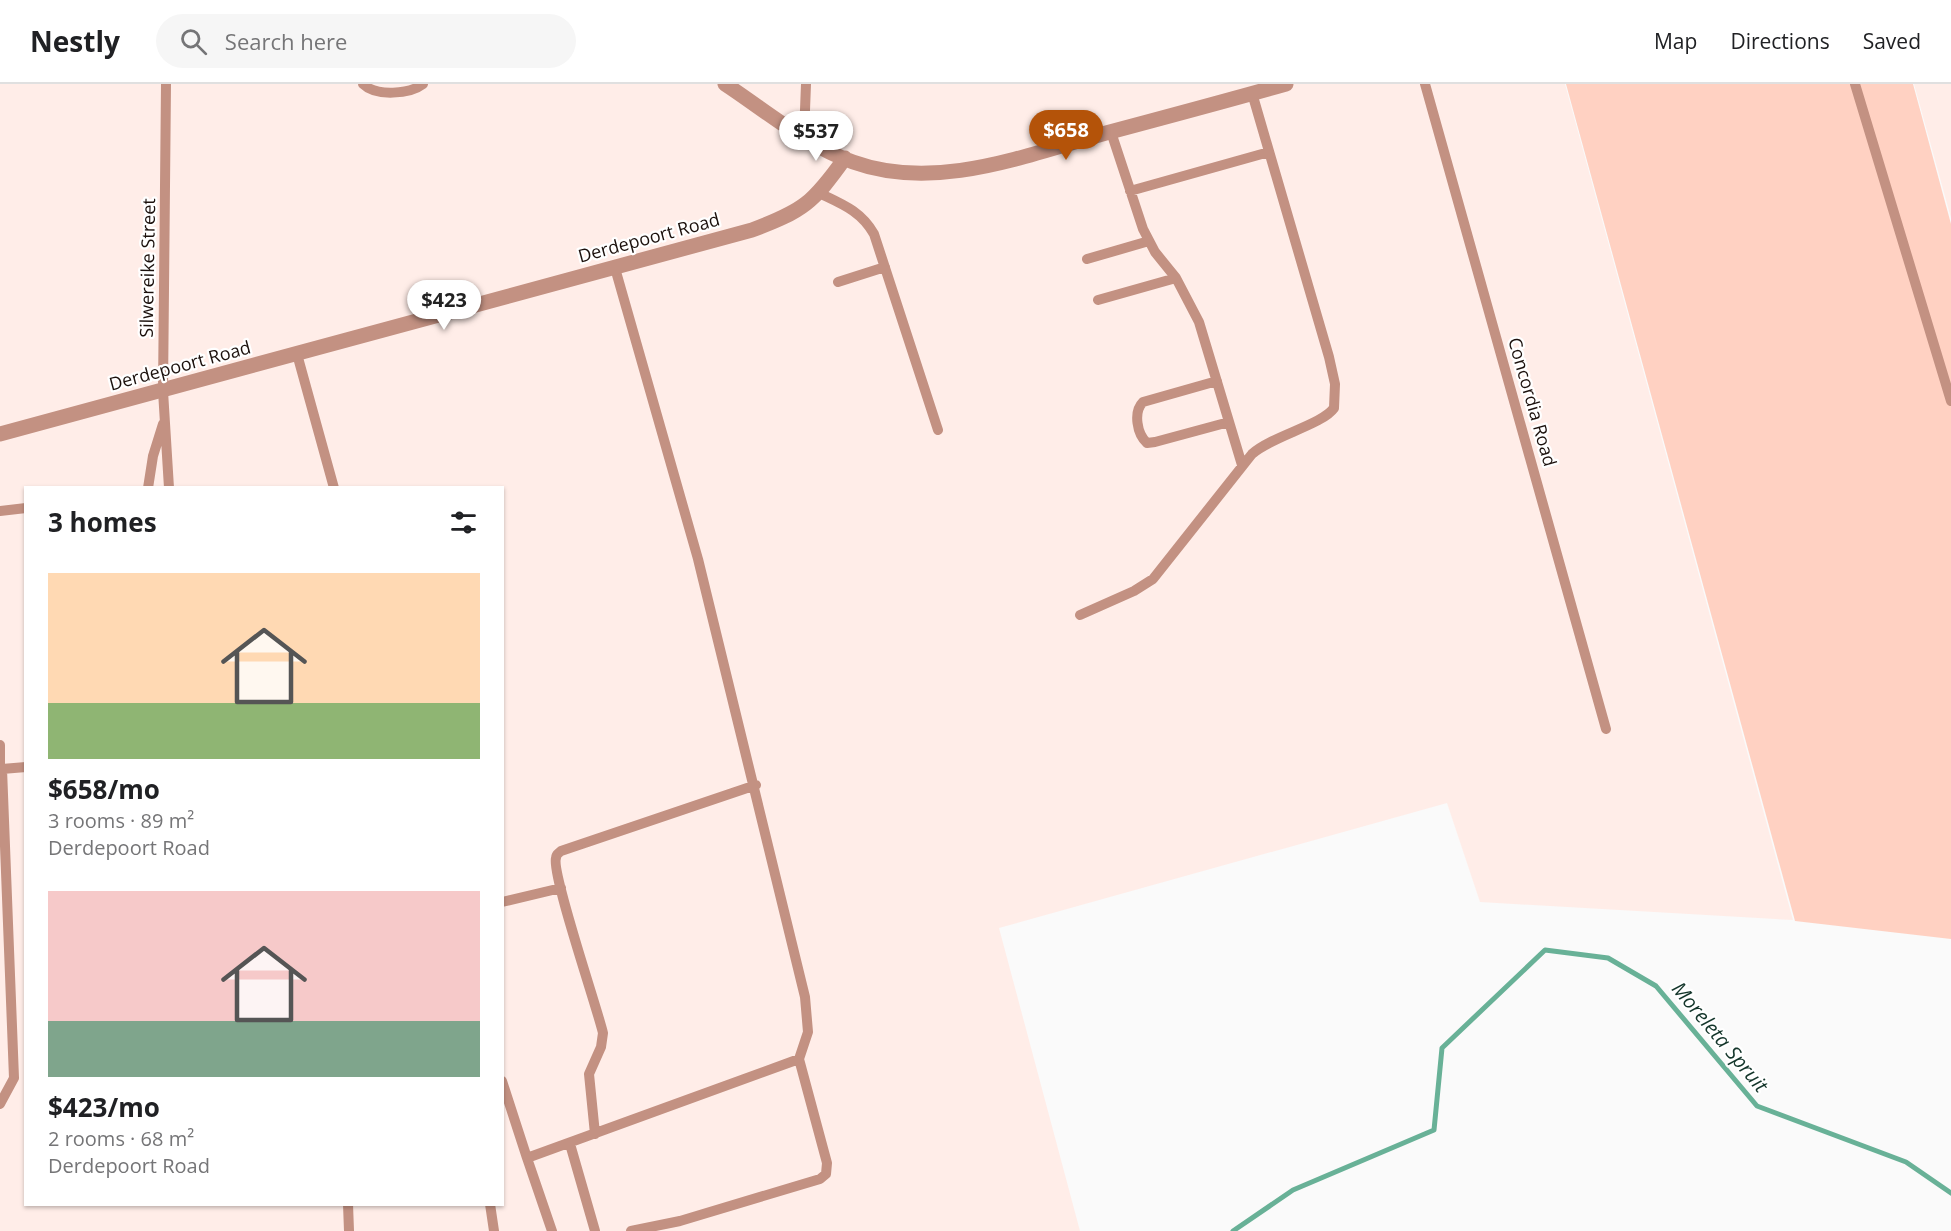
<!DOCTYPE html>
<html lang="en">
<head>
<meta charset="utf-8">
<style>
	:root { --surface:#fff; --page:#f6f6f6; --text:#202124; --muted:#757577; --line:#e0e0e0; --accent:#b45309 }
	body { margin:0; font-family:"Open Sans",sans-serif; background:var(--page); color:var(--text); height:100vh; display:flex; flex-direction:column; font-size:22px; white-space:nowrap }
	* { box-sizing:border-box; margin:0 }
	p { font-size:20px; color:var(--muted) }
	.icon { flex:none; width:33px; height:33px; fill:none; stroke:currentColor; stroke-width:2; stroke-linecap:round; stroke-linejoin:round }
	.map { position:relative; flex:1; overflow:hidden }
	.sheet { position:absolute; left:24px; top:402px; width:480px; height:720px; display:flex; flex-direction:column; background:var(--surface); border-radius:0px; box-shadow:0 2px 4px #0004 }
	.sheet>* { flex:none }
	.price { position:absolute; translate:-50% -51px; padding:0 14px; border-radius:21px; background:#fff; color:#222; font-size:20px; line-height:39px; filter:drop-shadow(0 2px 3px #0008) }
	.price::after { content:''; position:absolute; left:50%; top:36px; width:18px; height:14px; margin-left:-9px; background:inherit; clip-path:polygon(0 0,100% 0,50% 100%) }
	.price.active { background:var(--accent); color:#fff }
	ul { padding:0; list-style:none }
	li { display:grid; align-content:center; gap:12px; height:318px; padding:0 24px }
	li span { display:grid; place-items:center; height:186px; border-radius:0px; color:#555 }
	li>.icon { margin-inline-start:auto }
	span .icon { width:108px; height:108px; fill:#fffc; stroke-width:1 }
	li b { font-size:26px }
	h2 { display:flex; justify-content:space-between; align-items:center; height:72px; padding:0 24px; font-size:26px }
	header { display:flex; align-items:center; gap:36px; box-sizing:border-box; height:84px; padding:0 30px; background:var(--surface); border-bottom:2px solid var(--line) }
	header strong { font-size:28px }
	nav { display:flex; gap:33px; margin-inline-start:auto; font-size:21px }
	.search { width:420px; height:54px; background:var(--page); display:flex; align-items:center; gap:15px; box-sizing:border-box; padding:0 21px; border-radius:33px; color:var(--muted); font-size:22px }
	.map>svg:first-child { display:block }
	.built { fill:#ffede8; fill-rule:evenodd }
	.green { fill:#ffd1c2 }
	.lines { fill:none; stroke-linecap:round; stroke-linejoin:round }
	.stream { stroke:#68b197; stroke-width:5 }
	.service { stroke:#c39182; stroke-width:10 }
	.minor { stroke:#c39182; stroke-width:15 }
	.labels { text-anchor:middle; stroke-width:4.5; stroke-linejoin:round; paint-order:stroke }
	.street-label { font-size:18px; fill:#1b100c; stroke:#fff }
	.water-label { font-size:20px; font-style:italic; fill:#13352a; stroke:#fff }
</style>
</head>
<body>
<header>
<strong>Nestly</strong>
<div class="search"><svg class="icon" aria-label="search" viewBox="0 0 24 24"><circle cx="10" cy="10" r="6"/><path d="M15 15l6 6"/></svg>Search here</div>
<nav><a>Map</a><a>Directions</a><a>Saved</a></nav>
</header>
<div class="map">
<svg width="1951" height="1147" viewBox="0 0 1951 1147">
	<rect width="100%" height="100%" fill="#fafafa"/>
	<path class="built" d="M 0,0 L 1565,0 L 1793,836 L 1480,818 L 1447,719 L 999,844 L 1080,1147 L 0,1147 ZM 26,404 L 502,404 L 502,1120 L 26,1120 Z
		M 1914,0 L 1951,0 L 1951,134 Z"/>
	<path class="green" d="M 1566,0 L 1913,0 L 1951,140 L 1951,855 L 1795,837 Z"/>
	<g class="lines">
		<path class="stream" d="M 1233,1147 L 1293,1106 L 1434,1046 L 1442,964 L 1545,866 L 1608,874 L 1656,902 L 1757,1022 L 1906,1078 L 1951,1109"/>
		<path class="service" d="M 166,0 L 163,307 L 169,404
			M 363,0 C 376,13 410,10 423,0
			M 1425,0 L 1606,645
			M 1855,0 L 1951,317
			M 1111,48 L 1143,145 L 1155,168 L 1176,194 L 1199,238 L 1242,381
			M 804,52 L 806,0
			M 1130,107 L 1269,68
			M 819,109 C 842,120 861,127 874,150 L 938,346
			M 1087,175 L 1149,157
			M 838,198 L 885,183
			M 1098,216 L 1176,194
			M 297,270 L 334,404
			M 1217,297 L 1143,318 C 1133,328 1137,350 1147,359 L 1155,358 L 1229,338
			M 148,404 L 153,372 L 163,340
			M 0,427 L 26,424
			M 1080,531 L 1134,507 L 1153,495 L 1252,370 C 1272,352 1322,341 1334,324 L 1335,300 L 1329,273 L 1252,9
			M 0,661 L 0,686
			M 502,818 L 561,804
			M 502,997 L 527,1074 L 799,975 L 808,948 L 805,913 L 698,475 L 615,184
			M 0,1020 L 14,994 L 2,685 L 26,683
			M 595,1050 L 589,990 L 601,963 L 603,949 C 597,923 551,789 556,774 C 556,770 559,769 561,767 L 756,701
			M 570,1060 L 595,1147
			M 527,1074 L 552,1147
			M 348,1120 L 349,1147
			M 490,1120 L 494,1147
			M 631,1147 L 680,1137 L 820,1095 L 826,1090 L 827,1079 L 799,975"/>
		<path class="minor" d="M 725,0 C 766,27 807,62 853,78 C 936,108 1026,71 1106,49 C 1166,33 1226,17 1286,0
			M 0,350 L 752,146 C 803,127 813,119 845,74"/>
	</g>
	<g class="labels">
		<g class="street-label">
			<text transform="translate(649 154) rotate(-15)" y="6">Derdepoort Road</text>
			<text transform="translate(148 184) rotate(-89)" y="6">Silwereike Street</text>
			<text transform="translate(180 282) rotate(-15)" y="6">Derdepoort Road</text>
			<text transform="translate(1532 318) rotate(74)" y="6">Concordia Road</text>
		</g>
		<g class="water-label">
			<text transform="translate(1720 953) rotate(50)" y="7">Moreleta Spruit</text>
		</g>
	</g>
</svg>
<b class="price active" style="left:1066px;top:77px">$658</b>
<b class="price" style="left:816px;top:78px">$537</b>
<b class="price" style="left:444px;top:247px">$423</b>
<section class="sheet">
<h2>3 homes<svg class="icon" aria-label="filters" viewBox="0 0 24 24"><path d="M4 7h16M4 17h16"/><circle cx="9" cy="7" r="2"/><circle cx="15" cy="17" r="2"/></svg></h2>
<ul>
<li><span style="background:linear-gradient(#ffd9b3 70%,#8fb573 0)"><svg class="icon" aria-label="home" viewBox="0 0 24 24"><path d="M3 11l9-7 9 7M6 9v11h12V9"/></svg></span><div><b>$658/mo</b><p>3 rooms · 89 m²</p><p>Derdepoort Road</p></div></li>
<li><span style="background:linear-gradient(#f6c9c9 70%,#7fa58c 0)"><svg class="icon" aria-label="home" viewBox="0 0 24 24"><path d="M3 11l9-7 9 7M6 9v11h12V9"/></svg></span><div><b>$423/mo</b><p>2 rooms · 68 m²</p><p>Derdepoort Road</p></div></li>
</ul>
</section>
</div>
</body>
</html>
